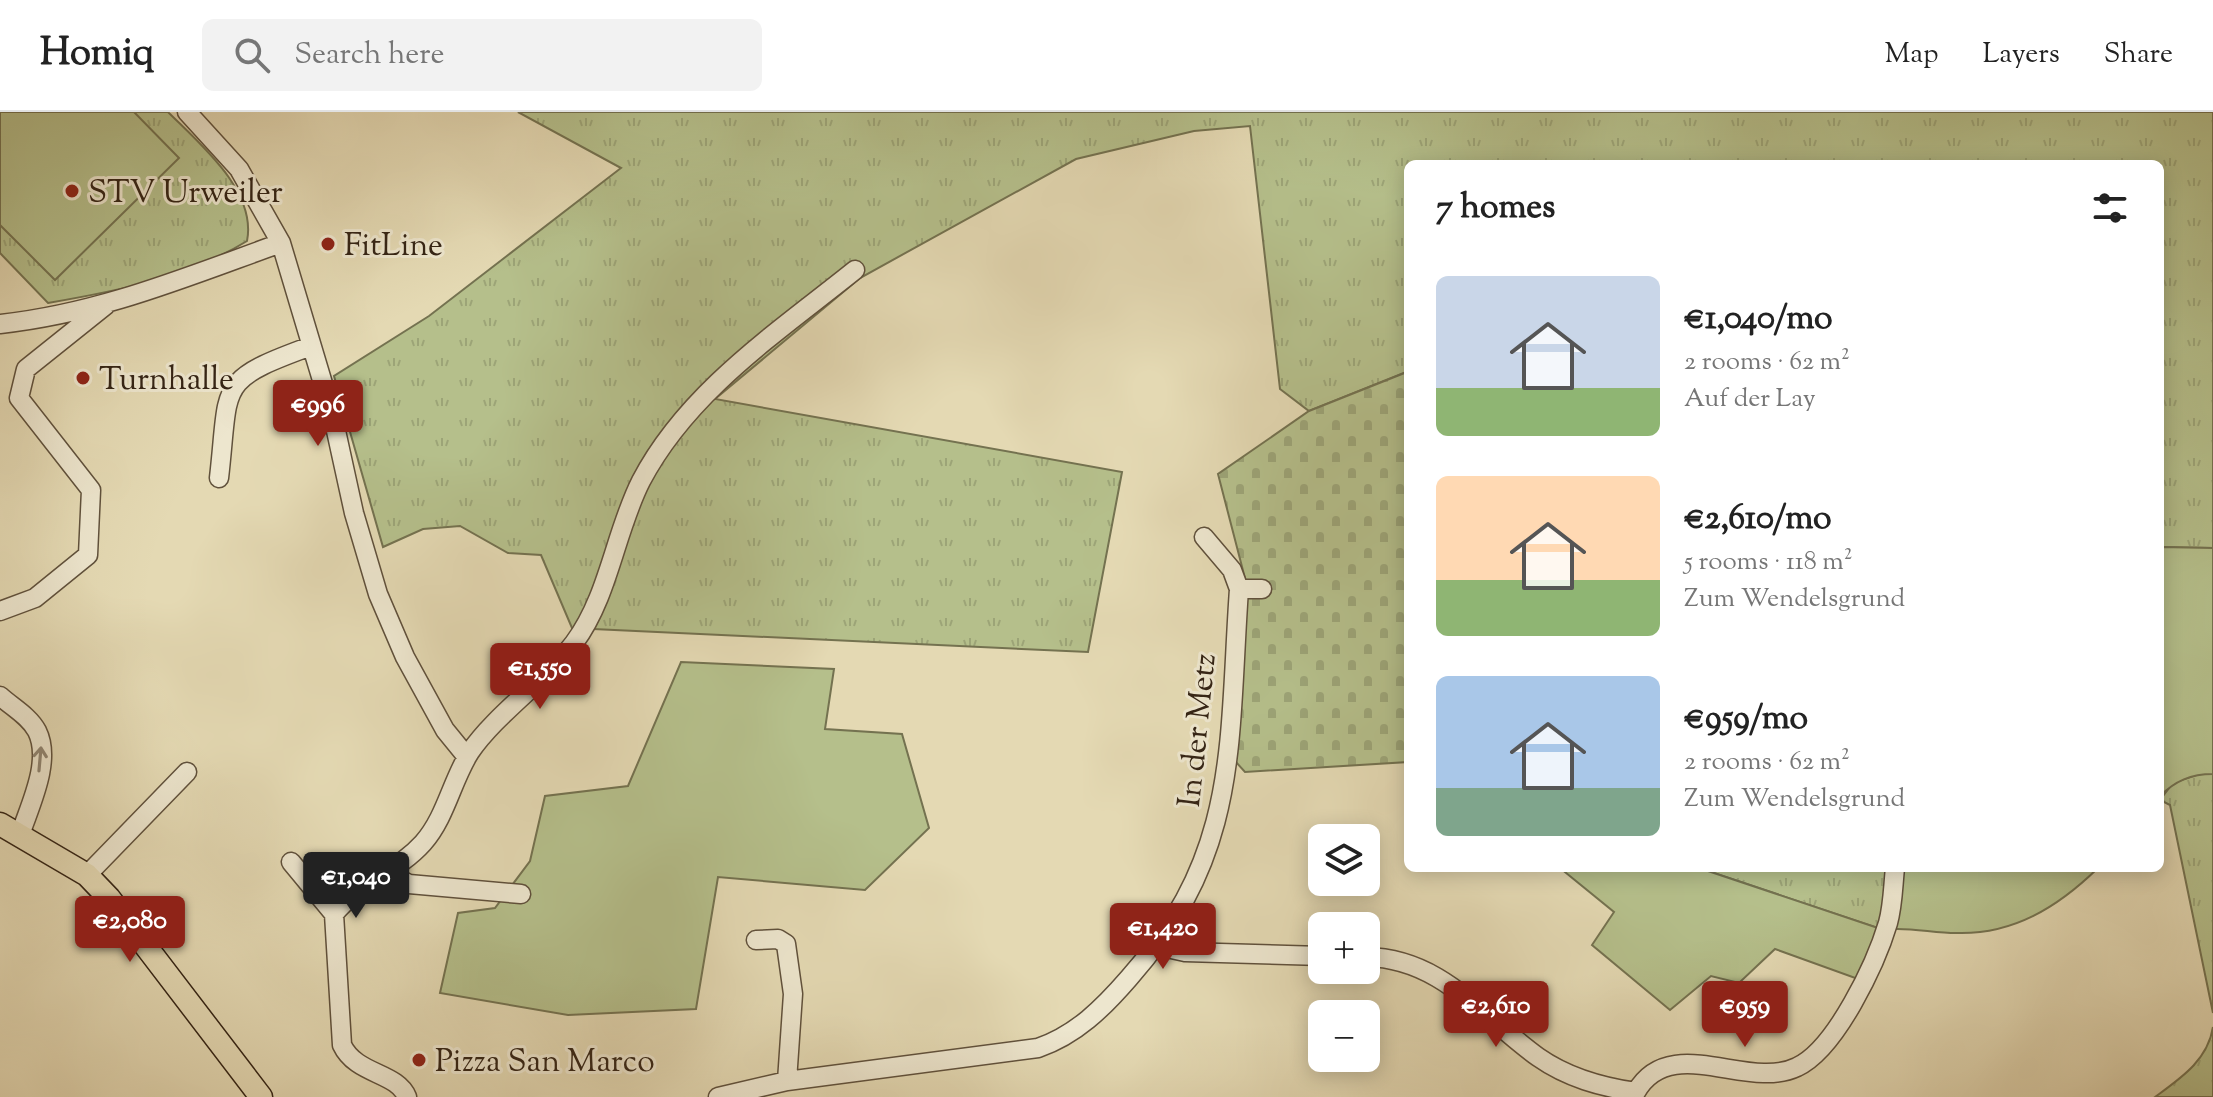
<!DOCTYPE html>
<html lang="en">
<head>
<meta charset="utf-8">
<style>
	:root { --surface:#fff; --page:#f2f2f2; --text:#222; --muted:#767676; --line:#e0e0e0; --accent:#8f2418 }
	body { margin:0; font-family:"Sorts Mill Goudy",serif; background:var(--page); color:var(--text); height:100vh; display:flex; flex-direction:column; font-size:30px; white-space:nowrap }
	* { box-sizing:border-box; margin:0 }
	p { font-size:26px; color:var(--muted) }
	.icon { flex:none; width:44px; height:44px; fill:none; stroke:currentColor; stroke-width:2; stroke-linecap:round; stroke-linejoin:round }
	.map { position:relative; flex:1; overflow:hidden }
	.panel { position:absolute; left:1404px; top:48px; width:760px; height:712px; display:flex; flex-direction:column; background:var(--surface); border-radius:12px; box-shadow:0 4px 20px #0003 }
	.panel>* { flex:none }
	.controls { position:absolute; left:1308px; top:712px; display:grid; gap:16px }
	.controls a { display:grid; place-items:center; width:72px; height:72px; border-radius:12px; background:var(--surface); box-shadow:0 4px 20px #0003; font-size:40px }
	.price { position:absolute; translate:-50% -68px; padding:0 18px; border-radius:8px; background:var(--accent); color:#fff; font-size:26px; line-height:52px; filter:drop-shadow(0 2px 4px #0008) }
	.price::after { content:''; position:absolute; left:50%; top:48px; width:24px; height:18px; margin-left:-12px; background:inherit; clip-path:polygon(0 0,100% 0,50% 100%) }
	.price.active { background:#222; color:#fff }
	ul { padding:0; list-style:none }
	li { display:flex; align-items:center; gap:24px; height:200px; padding:0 32px }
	li span { display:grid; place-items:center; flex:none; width:224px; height:160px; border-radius:12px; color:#555 }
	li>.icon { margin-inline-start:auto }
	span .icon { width:96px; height:96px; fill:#fffc; stroke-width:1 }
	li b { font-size:34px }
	h2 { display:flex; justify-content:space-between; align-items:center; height:96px; padding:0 32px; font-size:34px }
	header { display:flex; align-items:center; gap:48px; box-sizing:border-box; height:112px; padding:0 40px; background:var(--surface); border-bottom:2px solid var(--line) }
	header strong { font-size:38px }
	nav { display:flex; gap:44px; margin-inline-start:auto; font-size:28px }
	.search { width:560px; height:72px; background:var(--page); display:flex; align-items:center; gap:20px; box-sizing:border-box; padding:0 28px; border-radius:12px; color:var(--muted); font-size:30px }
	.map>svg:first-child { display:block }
	.grass { fill:url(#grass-tufts); stroke:#747250; stroke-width:2 }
	.cemetery { fill:url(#cemetery-stones); stroke:#747250; stroke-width:2 }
	.garden { fill:#b5bf8b; stroke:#747250; stroke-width:2 }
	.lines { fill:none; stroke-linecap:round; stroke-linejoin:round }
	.minor-casing { stroke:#60513c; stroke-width:21 }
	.major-casing { stroke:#342415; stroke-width:25 }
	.minor { stroke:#ede6ce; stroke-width:18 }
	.major { stroke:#e4d9b3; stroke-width:22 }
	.oneway { stroke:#908572 }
	.poi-dot { fill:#8f2418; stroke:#ede6ce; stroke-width:3 }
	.labels { text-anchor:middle; stroke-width:6; stroke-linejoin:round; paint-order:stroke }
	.poi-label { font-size:32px; fill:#342415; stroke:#ede6ce; text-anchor:start }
	.street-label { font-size:32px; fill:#342415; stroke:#ede6ce }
</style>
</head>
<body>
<header>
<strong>Homiq</strong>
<div class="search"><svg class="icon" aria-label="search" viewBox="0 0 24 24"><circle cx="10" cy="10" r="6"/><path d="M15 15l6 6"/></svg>Search here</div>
<nav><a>Map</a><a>Layers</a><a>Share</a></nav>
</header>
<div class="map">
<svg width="2213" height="985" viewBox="0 0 2213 985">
	<defs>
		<pattern id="grass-tufts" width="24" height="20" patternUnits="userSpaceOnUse" patternTransform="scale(2)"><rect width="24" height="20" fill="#b5bf8b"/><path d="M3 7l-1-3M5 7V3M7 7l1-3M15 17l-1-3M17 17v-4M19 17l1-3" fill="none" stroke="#9ca477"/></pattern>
		<pattern id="cemetery-stones" width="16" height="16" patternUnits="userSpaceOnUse" patternTransform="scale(2)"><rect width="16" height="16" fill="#b5bf8b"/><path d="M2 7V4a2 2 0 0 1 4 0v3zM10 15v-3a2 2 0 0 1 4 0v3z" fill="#9ca477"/></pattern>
	</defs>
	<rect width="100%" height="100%" fill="#e4d9b3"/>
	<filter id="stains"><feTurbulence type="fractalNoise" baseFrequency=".0025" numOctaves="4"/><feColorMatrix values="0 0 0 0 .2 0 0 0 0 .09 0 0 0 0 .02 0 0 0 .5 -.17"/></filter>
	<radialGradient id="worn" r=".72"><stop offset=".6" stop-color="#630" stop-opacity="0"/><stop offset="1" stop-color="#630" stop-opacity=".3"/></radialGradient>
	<path class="grass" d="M 0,0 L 168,0 C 200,32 257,79 247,129 C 187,166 117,179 48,191 L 0,141 Z
		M 518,0 L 2213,0 L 2213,436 L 2160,435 L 2160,52 L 1408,52 L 1408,265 L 1406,260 L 1309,299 L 1280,277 L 1250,14 L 1194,19 L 1076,47 L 860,166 L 715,287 L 1122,360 L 1088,540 L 572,516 L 541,443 L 508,441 L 460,414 L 423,417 L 383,435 L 334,264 L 429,204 L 621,56 Z
		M 2199,662 L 2213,662 L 2213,901 L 2170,693 L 2160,688 L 2173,671 Z
		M 1699,756 L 1890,756 L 1881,817 Z
		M 2213,915 L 2213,985 L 2155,985 C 2181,966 2208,948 2213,915 Z"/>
	<path class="cemetery" d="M 1407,260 L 1408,650 L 1245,660 L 1235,649 L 1247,474 L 1218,362 L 1309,299 Z"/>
	<path class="garden" d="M 0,0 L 134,0 L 179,46 L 55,168 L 0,113 Z
		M 2160,435 L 2213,436 L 2213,662 C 2191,662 2175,669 2160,684 Z
		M 681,550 L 834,557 L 825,617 L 902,622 L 929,716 L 865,778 L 718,765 L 696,897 L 568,903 L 440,881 L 458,801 L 495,796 L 530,749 L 545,684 L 628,674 Z
		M 1560,756 L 1699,756 L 1881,817 L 1858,867 L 1775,837 L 1739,871 L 1711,864 L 1670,898 L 1592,833 L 1614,800 Z
		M 1901,756 L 2098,756 C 2058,795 2013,823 1956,821 C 1935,821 1914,816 1893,817 Z"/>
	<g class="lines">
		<defs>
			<path id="minor" d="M 187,0 L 239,57 L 281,131 L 333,305 L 354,401 L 378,482 L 405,545 L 445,618 L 467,645
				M 0,212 C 101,201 186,165 281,131
				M 219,366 C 230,271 215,269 311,234
				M 1239,477 L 1262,477
				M 0,499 L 35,486 L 88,443 L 91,378 L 19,286 L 26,257 L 106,193
				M 0,584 C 12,595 29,604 37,619 C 52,649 30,693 20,723
				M 291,750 L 334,802
				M 386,760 L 409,772 L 521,782
				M 87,763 L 187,660
				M 756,828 L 778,827 L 786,832 L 793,882 L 787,969
				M 1158,834 L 1185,840 L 1322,844
				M 1366,845 C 1441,846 1481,904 1538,945 C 1568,966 1601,975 1636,980 C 1670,920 1748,979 1797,955 C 1836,937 1876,851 1888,811 C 1893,793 1893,774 1895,756
				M 407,985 C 397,960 356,963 342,933 L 334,802 C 359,771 397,760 423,731 C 446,705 452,668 470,640 C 496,602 545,569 574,531 C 609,484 615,420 641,369 C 688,279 778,220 855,158
				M 718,985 L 787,969 L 1038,936 C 1076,923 1103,896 1129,866 C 1240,741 1228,634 1239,477 L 1232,458 L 1204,425"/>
			<path id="major" d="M 0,712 L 87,763 L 109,786 L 261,985"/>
		</defs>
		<use href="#minor" class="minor-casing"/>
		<use href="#major" class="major-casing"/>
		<use href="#minor" class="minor"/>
		<use href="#major" class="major"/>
	</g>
	<defs><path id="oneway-shaft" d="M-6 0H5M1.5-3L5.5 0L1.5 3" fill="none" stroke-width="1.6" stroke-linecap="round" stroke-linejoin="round" transform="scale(2)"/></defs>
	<use class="oneway" href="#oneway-shaft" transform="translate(40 647) rotate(-85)"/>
	<g class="poi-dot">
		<circle cx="72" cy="79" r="8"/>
		<circle cx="328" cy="132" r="8"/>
		<circle cx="83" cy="266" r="8"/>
		<circle cx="419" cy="948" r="8"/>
	</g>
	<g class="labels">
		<g class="poi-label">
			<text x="88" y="90">STV Urweiler</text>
			<text x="344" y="143">FitLine</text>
			<text x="99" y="277">Turnhalle</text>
			<text x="435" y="959">Pizza San Marco</text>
		</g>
		<g class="street-label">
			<text transform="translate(1196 618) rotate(-84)" y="11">In der Metz</text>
		</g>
	</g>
	<rect width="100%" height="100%" filter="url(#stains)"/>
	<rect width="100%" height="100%" fill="url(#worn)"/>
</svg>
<div class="controls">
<a><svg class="icon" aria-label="layers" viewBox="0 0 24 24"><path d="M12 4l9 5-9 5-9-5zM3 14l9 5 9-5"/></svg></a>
<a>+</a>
<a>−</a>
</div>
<b class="price" style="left:318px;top:336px">€996</b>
<b class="price" style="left:540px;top:599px">€1,550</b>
<b class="price active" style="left:356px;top:808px">€1,040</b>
<b class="price" style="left:130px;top:852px">€2,080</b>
<b class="price" style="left:1163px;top:859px">€1,420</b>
<b class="price" style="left:1496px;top:937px">€2,610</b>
<b class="price" style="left:1745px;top:937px">€959</b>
<section class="panel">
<h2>7 homes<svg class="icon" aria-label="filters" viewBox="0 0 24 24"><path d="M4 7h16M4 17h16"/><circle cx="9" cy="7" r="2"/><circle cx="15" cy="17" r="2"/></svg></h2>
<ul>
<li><span style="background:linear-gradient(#c9d6e8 70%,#8fb573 0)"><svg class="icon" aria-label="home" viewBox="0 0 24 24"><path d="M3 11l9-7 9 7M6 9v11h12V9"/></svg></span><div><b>€1,040/mo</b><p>2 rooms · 62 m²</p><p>Auf der Lay</p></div></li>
<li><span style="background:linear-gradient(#ffd9b3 65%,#8fb573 0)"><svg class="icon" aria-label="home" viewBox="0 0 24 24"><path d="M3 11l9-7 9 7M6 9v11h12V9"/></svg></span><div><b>€2,610/mo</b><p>5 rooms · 118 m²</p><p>Zum Wendelsgrund</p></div></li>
<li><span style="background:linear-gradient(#a9c7e8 70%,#7fa58c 0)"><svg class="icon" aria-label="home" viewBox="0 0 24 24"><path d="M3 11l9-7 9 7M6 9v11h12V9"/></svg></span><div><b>€959/mo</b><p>2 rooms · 62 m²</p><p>Zum Wendelsgrund</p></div></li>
</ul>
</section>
</div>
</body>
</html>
